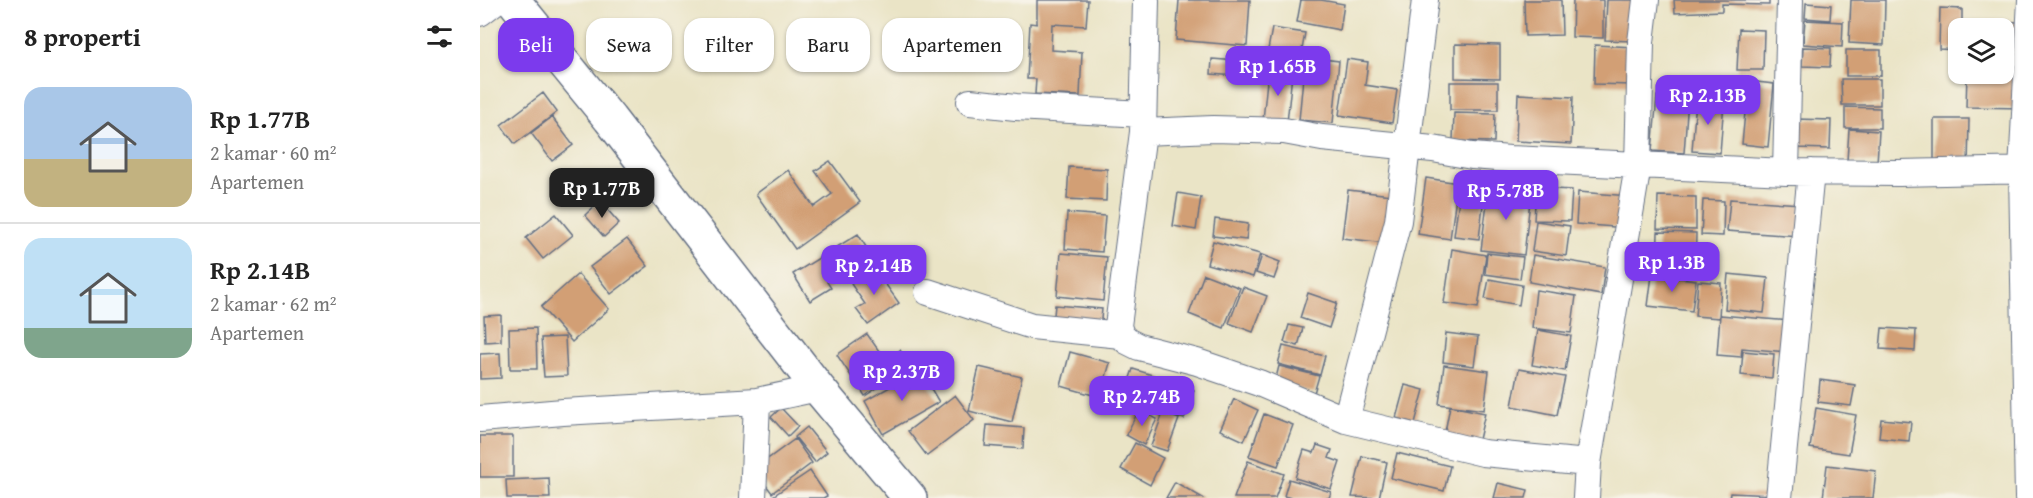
<!DOCTYPE html>
<html lang="id">
<head>
<meta charset="utf-8">
<style>
	:root { --surface:#fff; --page:#f6f6f6; --text:#222; --muted:#767676; --line:#e0e0e0; --accent:#7c3aed }
	body { margin:0; font-family:"Gentium Book Plus",serif; background:var(--page); color:var(--text); height:100vh; display:flex; flex-direction:column; font-size:22px; white-space:nowrap }
	* { box-sizing:border-box; margin:0 }
	p { font-size:20px; color:var(--muted) }
	.icon { flex:none; width:33px; height:33px; fill:none; stroke:currentColor; stroke-width:2; stroke-linecap:round; stroke-linejoin:round }
	.map { position:relative; flex:1; overflow:hidden }
	.panel { display:flex; flex-direction:column; background:var(--surface); width:480px }
	.panel>* { flex:none }
	.guide { position:absolute; left:18px; top:18px; width:570px; height:54px; display:flex; gap:12px }
	.controls { position:absolute; left:1468px; top:18px; display:grid; gap:12px }
	.controls a { display:grid; place-items:center; width:66px; height:66px; border-radius:12px; background:var(--surface); box-shadow:0 2px 4px #0004; font-size:30px }
	.price { position:absolute; translate:-50% -51px; padding:0 14px; border-radius:12px; background:var(--accent); color:#fff; font-size:20px; line-height:39px; filter:drop-shadow(0 2px 3px #0008) }
	.price::after { content:''; position:absolute; left:50%; top:36px; width:18px; height:14px; margin-left:-9px; background:inherit; clip-path:polygon(0 0,100% 0,50% 100%) }
	.price.selected { background:#222; color:#fff }
	ul { padding:0; list-style:none }
	li { display:flex; align-items:center; gap:18px; height:150px; padding:0 24px }
	li+li { border-top:2px solid var(--line) }
	li span { display:grid; place-items:center; flex:none; width:168px; height:120px; border-radius:18px; color:#555 }
	li>.icon { margin-inline-start:auto }
	span .icon { width:72px; height:72px; fill:#fffc; stroke-width:1 }
	li b { font-size:26px }
	h2 { display:flex; justify-content:space-between; align-items:center; height:72px; padding:0 24px; font-size:26px }
	.tag { padding:0 21px; border-radius:18px; background:var(--surface); box-shadow:0 2px 4px #0004; font-size:21px; line-height:54px }
	.tag.selected { background:var(--accent); color:#fff }
	main { display:flex; flex:1; min-height:0 }
	.map>svg:first-child { display:block }
	.building { fill:#d29f74 }
	.lines { fill:none; stroke-linecap:round; stroke-linejoin:round }
	.minor-casing { stroke:#636e82; stroke-width:28 }
	.major-casing { stroke:#636e82; stroke-width:36 }
	.minor { stroke:#fff; stroke-width:26 }
	.major { stroke:#fff; stroke-width:33 }
</style>
</head>
<body>
<main>
<section class="panel">
<h2>8 properti<svg class="icon" aria-label="filters" viewBox="0 0 24 24"><path d="M4 7h16M4 17h16"/><circle cx="9" cy="7" r="2"/><circle cx="15" cy="17" r="2"/></svg></h2>
<ul>
<li><span style="background:linear-gradient(#a9c7e8 60%,#c2b280 0)"><svg class="icon" aria-label="home" viewBox="0 0 24 24"><path d="M3 11l9-7 9 7M6 9v11h12V9"/></svg></span><div><b>Rp 1.77B</b><p>2 kamar · 60 m²</p><p>Apartemen</p></div></li>
<li><span style="background:linear-gradient(#bfe0f5 75%,#7fa58c 0)"><svg class="icon" aria-label="home" viewBox="0 0 24 24"><path d="M3 11l9-7 9 7M6 9v11h12V9"/></svg></span><div><b>Rp 2.14B</b><p>2 kamar · 62 m²</p><p>Apartemen</p></div></li>
</ul>
</section>
<div class="map">
<svg width="1553" height="498" viewBox="0 0 1553 498">
	<rect width="100%" height="100%" fill="#f7f3e8"/>
	<filter id="ink" filterUnits="userSpaceOnUse"><feTurbulence type="fractalNoise" baseFrequency=".0167" numOctaves="2"/><feDisplacementMap in="SourceGraphic" scale="12" xChannelSelector="R" yChannelSelector="G"/><feConvolveMatrix kernelMatrix="1 2 1 2 8 2 1 2 1" color-interpolation-filters="sRGB"/></filter>
	<filter id="wash" filterUnits="userSpaceOnUse"><feTurbulence type="fractalNoise" baseFrequency=".008" numOctaves="4" result="noise"/><feDisplacementMap in="SourceGraphic" scale="24" xChannelSelector="R" yChannelSelector="G"/><feGaussianBlur stdDeviation="1.35" result="paint"/><feColorMatrix in="noise" values="0 0 0 0 0 0 0 0 0 0 0 0 0 0 0 0 0 1.4 0 .05"/><feComposite in="paint" operator="in"/></filter>
	<g filter="url(#wash)">
		<rect width="100%" height="100%" fill="#eae4c6"/>
		<g id="blocks">
			<path class="building" d="M 557,0 L 608,0 L 606,26 L 572,24 L 571,50 L 602,52 L 600,96 L 555,94 L 556,79 L 547,79 L 550,23 L 557,24 Z
				M 699,0 L 770,0 L 767,46 L 696,40 Z
				M 821,0 L 841,0 L 864,4 L 860,30 L 817,22 Z
				M 1044,0 L 1081,0 L 1082,35 L 1045,36 Z
				M 1093,0 L 1123,0 L 1123,38 L 1092,37 Z
				M 1127,0 L 1154,0 L 1152,41 L 1125,40 Z
				M 1194,0 L 1289,0 L 1289,5 L 1242,4 L 1242,11 L 1195,13 Z
				M 1371,0 L 1405,0 L 1404,45 L 1369,43 Z
				M 1326,3 L 1351,5 L 1350,20 L 1325,18 Z
				M 1460,8 L 1482,9 L 1482,28 L 1479,28 L 1479,50 L 1459,49 Z
				M 1325,20 L 1363,22 L 1362,47 L 1323,44 Z
				M 1510,21 L 1537,22 L 1536,65 L 1524,64 L 1524,28 L 1510,28 Z
				M 792,28 L 825,33 L 820,61 L 787,55 Z
				M 1259,29 L 1284,30 L 1283,70 L 1257,70 Z
				M 975,44 L 1020,45 L 1020,79 L 975,78 Z
				M 1115,45 L 1154,47 L 1153,85 L 1114,84 Z
				M 1323,47 L 1351,48 L 1350,67 L 1322,66 Z
				M 1366,50 L 1401,50 L 1401,76 L 1366,76 Z
				M 825,57 L 859,61 L 853,123 L 819,120 Z
				M 732,59 L 783,63 L 782,78 L 731,74 Z
				M 867,59 L 888,62 L 885,85 L 917,90 L 912,123 L 859,115 Z
				M 1524,68 L 1544,68 L 1543,108 L 1486,107 L 1487,74 L 1524,74 Z
				M 788,71 L 812,74 L 807,123 L 783,120 Z
				M 1361,79 L 1400,79 L 1400,105 L 1362,105 Z
				M 1268,81 L 1294,84 L 1288,147 L 1262,144 Z
				M 970,82 L 1018,82 L 1018,110 L 970,110 Z
				M 63,93 L 77,112 L 35,144 L 21,125 Z
				M 1038,94 L 1093,97 L 1091,144 L 1036,141 Z
				M 1177,96 L 1208,99 L 1204,153 L 1172,151 Z
				M 1216,99 L 1244,102 L 1240,153 L 1212,151 Z
				M 1365,107 L 1400,108 L 1400,128 L 1365,128 Z
				M 974,113 L 1015,114 L 1014,142 L 973,141 Z
				M 72,117 L 93,145 L 72,161 L 51,133 Z
				M 1316,119 L 1351,120 L 1350,149 L 1315,148 Z
				M 1454,119 L 1489,119 L 1488,167 L 1454,167 Z
				M 1369,129 L 1399,131 L 1397,163 L 1367,161 Z
				M 350,161 L 380,202 L 315,249 L 276,194 L 308,170 L 334,207 L 352,194 L 335,171 Z
				M 589,167 L 627,169 L 626,201 L 587,199 Z
				M 946,178 L 978,183 L 970,239 L 938,234 Z
				M 981,183 L 1005,187 L 999,239 L 974,236 Z
				M 1009,187 L 1051,192 L 1044,255 L 1001,250 Z
				M 1056,188 L 1092,190 L 1090,221 L 1054,220 Z
				M 868,190 L 911,195 L 906,243 L 862,238 Z
				M 1098,192 L 1150,196 L 1147,228 L 1096,224 Z
				M 698,193 L 721,197 L 716,230 L 693,226 Z
				M 1178,196 L 1216,197 L 1216,230 L 1177,229 Z
				M 1250,199 L 1321,204 L 1319,236 L 1247,231 Z
				M 1223,200 L 1244,201 L 1243,236 L 1221,235 Z
				M 120,201 L 139,223 L 124,237 L 105,215 Z
				M 587,213 L 625,216 L 622,252 L 585,249 Z
				M 76,214 L 93,235 L 63,259 L 46,238 Z
				M 735,219 L 768,224 L 766,240 L 733,236 Z
				M 1056,221 L 1090,226 L 1086,256 L 1052,251 Z
				M 1178,232 L 1216,233 L 1215,271 L 1177,270 Z
				M 378,234 L 391,255 L 347,282 L 351,288 L 330,301 L 313,274 Z
				M 147,239 L 168,266 L 131,294 L 110,267 Z
				M 733,241 L 780,254 L 773,277 L 727,264 Z
				M 972,249 L 1006,255 L 998,308 L 964,303 Z
				M 581,253 L 627,257 L 623,301 L 577,296 Z
				M 1007,253 L 1043,257 L 1040,279 L 1005,274 Z
				M 782,255 L 800,262 L 794,279 L 776,273 Z
				M 1053,255 L 1125,267 L 1121,295 L 1049,282 Z
				M 394,268 L 419,303 L 388,325 L 376,309 L 385,304 L 371,284 Z
				M 98,274 L 129,309 L 92,342 L 61,307 Z
				M 724,274 L 760,288 L 744,328 L 709,314 Z
				M 1248,274 L 1288,278 L 1284,313 L 1245,309 Z
				M 1172,275 L 1216,280 L 1212,311 L 1168,306 Z
				M 1009,279 L 1042,285 L 1039,305 L 1005,299 Z
				M 1218,281 L 1241,283 L 1239,318 L 1215,316 Z
				M 763,287 L 787,296 L 773,332 L 749,323 Z
				M 1056,290 L 1096,296 L 1091,333 L 1052,328 Z
				M 828,293 L 857,303 L 849,328 L 820,318 Z
				M 575,305 L 622,309 L 620,329 L 573,325 Z
				M 21,315 L 21,341 L 5,342 L 4,316 Z
				M 1240,315 L 1310,321 L 1307,352 L 1262,348 L 1261,357 L 1237,355 Z
				M 809,325 L 823,328 L 818,346 L 804,342 Z
				M 56,328 L 57,369 L 30,369 L 29,329 Z
				M 1402,328 L 1436,330 L 1435,351 L 1400,349 Z
				M 1058,330 L 1091,336 L 1085,371 L 1052,365 Z
				M 966,333 L 998,337 L 994,366 L 963,362 Z
				M 387,334 L 404,358 L 373,379 L 357,355 Z
				M 85,337 L 87,376 L 64,377 L 61,338 Z
				M 803,346 L 845,356 L 840,375 L 798,364 Z
				M 420,350 L 430,366 L 385,396 L 375,380 Z
				M 1263,351 L 1294,354 L 1292,378 L 1261,375 Z
				M 590,352 L 630,363 L 620,397 L 581,386 Z
				M 20,353 L 21,378 L 0,379 L 0,354 Z
				M 964,365 L 1009,371 L 1004,410 L 959,404 Z
				M 799,366 L 839,376 L 834,393 L 795,382 Z
				M 499,367 L 542,377 L 532,422 L 489,411 Z
				M 653,369 L 682,378 L 672,409 L 643,399 Z
				M 1039,369 L 1085,377 L 1077,415 L 1032,406 Z
				M 440,370 L 459,402 L 403,434 L 385,401 Z
				M 686,380 L 714,390 L 704,419 L 676,410 Z
				M 1340,380 L 1375,385 L 1371,406 L 1338,402 Z
				M 925,385 L 944,390 L 935,423 L 916,418 Z
				M 475,395 L 494,420 L 447,456 L 428,431 Z
				M 754,399 L 778,410 L 764,441 L 740,430 Z
				M 970,406 L 1005,413 L 998,444 L 964,437 Z
				M 301,408 L 318,426 L 308,436 L 291,417 Z
				M 1336,408 L 1376,415 L 1369,454 L 1330,448 Z
				M 659,410 L 677,419 L 664,445 L 646,435 Z
				M 683,413 L 699,419 L 687,451 L 671,446 Z
				M 784,414 L 813,425 L 798,466 L 769,456 Z
				M 1401,419 L 1431,422 L 1429,441 L 1399,438 Z
				M 507,425 L 544,428 L 543,449 L 505,446 Z
				M 327,427 L 347,452 L 335,462 L 315,437 Z
				M 0,436 L 33,436 L 33,477 L 0,477 Z
				M 315,439 L 332,463 L 292,493 L 274,469 Z
				M 655,443 L 683,458 L 670,485 L 641,469 Z
				M 837,445 L 852,450 L 849,458 L 860,462 L 851,489 L 815,478 L 824,450 L 834,453 Z
				M 917,453 L 970,466 L 964,491 L 911,478 Z
				M 882,456 L 907,462 L 899,498 L 872,497 Z
				M 768,461 L 804,474 L 795,498 L 754,498 Z
				M 1347,465 L 1396,471 L 1393,498 L 1343,498 Z
				M 330,471 L 347,496 L 343,498 L 290,498 Z
				M 69,478 L 70,498 L 27,498 L 26,480 Z
				M 809,479 L 851,492 L 849,498 L 811,498 L 804,496 Z
				M 695,482 L 723,498 L 686,498 Z
				M 1018,483 L 1048,490 L 1046,498 L 1014,498 Z
				M 1250,493 L 1293,495 L 1292,498 L 1249,498 Z"/>
		</g>
	</g>
	<g filter="url(#ink)">
		<use href="#blocks" fill-opacity="0" stroke="#636e82" stroke-width="1.5"/>
		<g class="lines">
			<defs>
				<path id="minor" d="M 666,0 L 663,132 L 638,326 L 641,335 L 647,341 L 659,347 L 717,362 L 779,383 L 866,420 L 1003,453 L 1108,463
					M 0,13 L 17,0
					M 490,102 L 536,107 L 663,114
					M 663,132 L 733,129 L 804,131 L 842,138 L 953,149 L 992,156 L 1030,159 L 1306,172 L 1419,173 L 1553,170
					M 1306,172 L 1310,0
					M 448,292 L 552,326 L 641,335
					M 0,419 L 83,412 L 277,401 L 338,388
					M 866,420 L 918,221 L 945,0
					M 273,498 L 277,401
					M 1106,498 L 1108,463 L 1158,166 L 1161,42 L 1166,0
					M 1299,498 L 1331,172
					M 1548,498 L 1542,171 L 1551,0"/>
				<path id="major" d="M 33,0 L 130,119 L 338,388 L 430,498"/>
			</defs>
			<use href="#minor" class="minor-casing"/>
			<use href="#major" class="major-casing"/>
			<use href="#minor" class="minor"/>
			<use href="#major" class="major"/>
		</g>
	</g>
</svg>
<div class="controls">
<a><svg class="icon" aria-label="layers" viewBox="0 0 24 24"><path d="M12 4l9 5-9 5-9-5zM3 14l9 5 9-5"/></svg></a>
</div>
<b class="price" style="left:798px;top:97px">Rp 1.65B</b>
<b class="price" style="left:1228px;top:126px">Rp 2.13B</b>
<b class="price selected" style="left:122px;top:219px">Rp 1.77B</b>
<b class="price" style="left:1026px;top:221px">Rp 5.78B</b>
<b class="price" style="left:1192px;top:293px">Rp 1.3B</b>
<b class="price" style="left:394px;top:296px">Rp 2.14B</b>
<b class="price" style="left:422px;top:402px">Rp 2.37B</b>
<b class="price" style="left:662px;top:427px">Rp 2.74B</b>
<div class="guide">
<a class="tag selected">Beli</a>
<a class="tag">Sewa</a>
<a class="tag">Filter</a>
<a class="tag">Baru</a>
<a class="tag">Apartemen</a>
</div>
</div>
</main>
</body>
</html>
